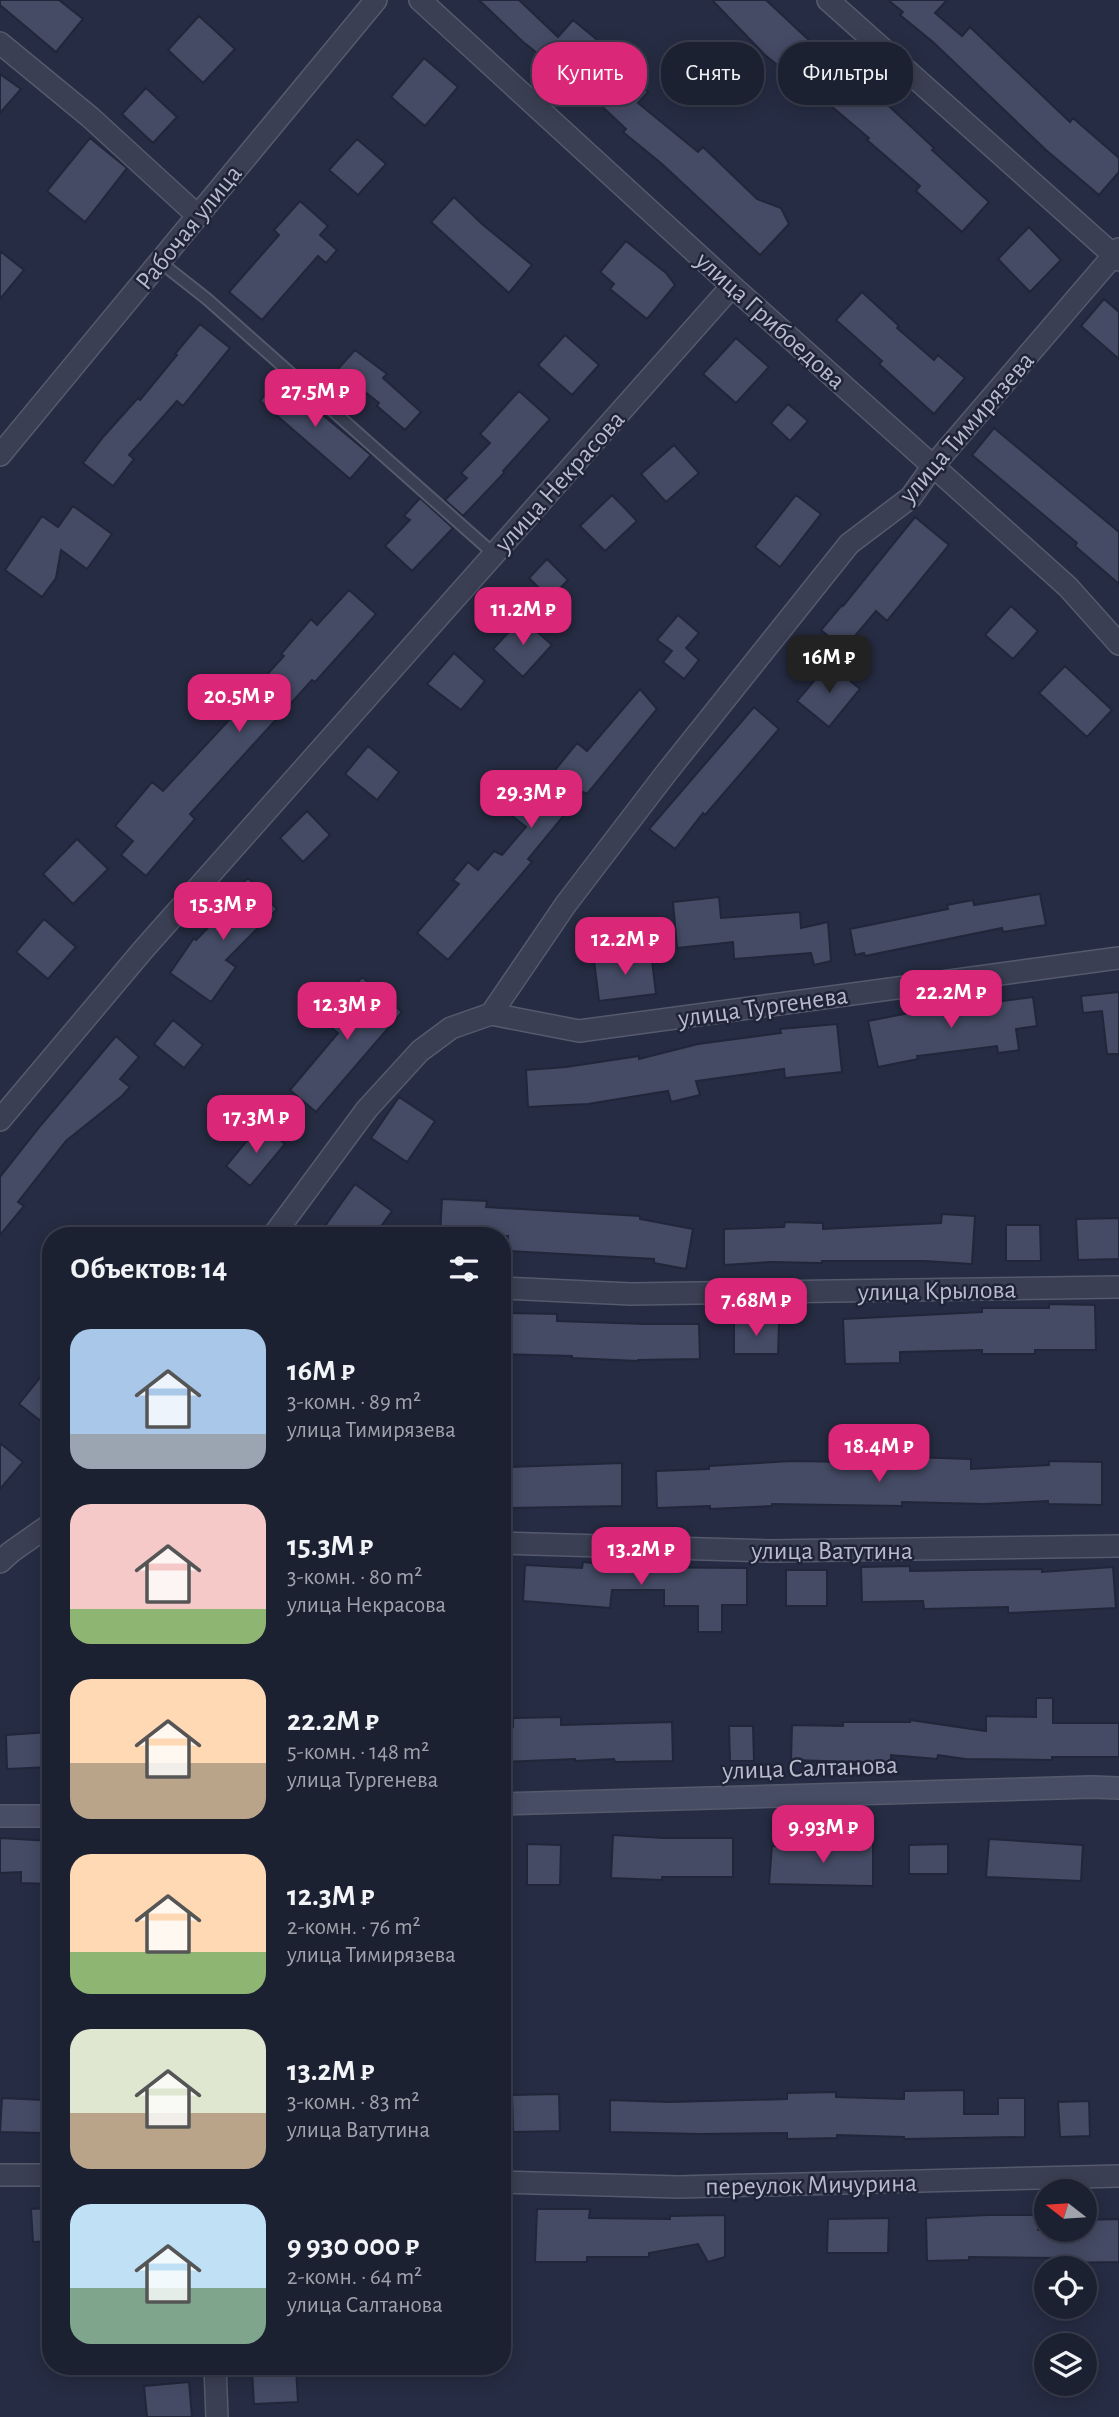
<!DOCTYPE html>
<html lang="ru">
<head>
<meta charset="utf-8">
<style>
	:root { --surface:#1c2132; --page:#25293a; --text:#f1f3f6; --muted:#a0a3ac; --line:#3a3e4d; --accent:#db2777 }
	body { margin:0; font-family:"Alegreya Sans",sans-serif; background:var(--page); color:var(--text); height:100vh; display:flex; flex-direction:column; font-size:26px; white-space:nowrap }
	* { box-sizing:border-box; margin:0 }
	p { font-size:23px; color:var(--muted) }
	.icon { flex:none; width:38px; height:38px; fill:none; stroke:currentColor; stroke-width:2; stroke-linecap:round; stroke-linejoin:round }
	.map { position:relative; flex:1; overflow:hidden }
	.drawer { position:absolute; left:42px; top:1227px; width:469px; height:1148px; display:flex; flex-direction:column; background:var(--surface); border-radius:28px; box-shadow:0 4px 18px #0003,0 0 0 2px var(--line) }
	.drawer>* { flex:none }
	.hud { position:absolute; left:532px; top:42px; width:481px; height:63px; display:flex; gap:14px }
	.needle { width:46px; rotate:287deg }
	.controls { position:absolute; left:1034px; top:2179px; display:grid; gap:14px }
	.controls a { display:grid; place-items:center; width:63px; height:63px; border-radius:50%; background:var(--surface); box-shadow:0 4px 18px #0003,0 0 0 2px var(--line); font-size:35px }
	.price { position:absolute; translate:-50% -60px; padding:0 16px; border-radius:14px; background:var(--accent); color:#fff; font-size:23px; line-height:46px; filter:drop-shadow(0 2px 4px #0008) }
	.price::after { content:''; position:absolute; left:50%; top:42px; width:21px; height:16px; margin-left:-10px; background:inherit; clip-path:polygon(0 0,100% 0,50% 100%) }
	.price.active { background:#222; color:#fff }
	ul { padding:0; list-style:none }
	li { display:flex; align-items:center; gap:21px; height:175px; padding:0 28px }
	li span { display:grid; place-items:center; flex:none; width:196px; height:140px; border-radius:21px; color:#555 }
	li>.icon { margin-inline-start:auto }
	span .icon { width:84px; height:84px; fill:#fffc; stroke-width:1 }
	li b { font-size:30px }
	h2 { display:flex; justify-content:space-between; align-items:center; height:84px; padding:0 28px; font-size:30px }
	.pill { padding:0 24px; border-radius:28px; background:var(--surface); box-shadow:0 4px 18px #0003,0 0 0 2px var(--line); font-size:24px; line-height:63px }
	.pill.active { background:var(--accent); color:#fff }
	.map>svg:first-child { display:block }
	.building { fill:#454b65; stroke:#21263a; stroke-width:2 }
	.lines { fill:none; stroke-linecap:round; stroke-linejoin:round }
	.service-casing { stroke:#555a6d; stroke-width:14 }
	.minor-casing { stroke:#555a6d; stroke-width:24 }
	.secondary-casing { stroke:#555a6d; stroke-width:24 }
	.service { stroke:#3a3f53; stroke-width:10 }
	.minor { stroke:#3a3f53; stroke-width:21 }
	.secondary { stroke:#484d66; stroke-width:21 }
	.labels { text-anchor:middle; stroke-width:5; stroke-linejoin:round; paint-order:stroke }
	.street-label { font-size:26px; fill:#b7bbcc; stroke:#1f2438 }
</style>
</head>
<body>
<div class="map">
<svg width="1119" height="2417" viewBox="0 0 1119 2417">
	<rect width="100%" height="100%" fill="#262c43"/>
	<path class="building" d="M 0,0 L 59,0 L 83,19 L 56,52 L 0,5 Z
		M 479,0 L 519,0 L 558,37 L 573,20 L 601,43 L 598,48 L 648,92 L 638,103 L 698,152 L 703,147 L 757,199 L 781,208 L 789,224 L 760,255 L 662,164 L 623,132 L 626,129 L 592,97 L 522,41 Z
		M 712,0 L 766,0 L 826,56 L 877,95 L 934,148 L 932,150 L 989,202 L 962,232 L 916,191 L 920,186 L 867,140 L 869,138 L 804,83 L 802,85 L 765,55 Z
		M 888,0 L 947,0 L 935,13 L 962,36 L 970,27 L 1070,122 L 1073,118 L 1119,158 L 1119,172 L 1099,195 L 1046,150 L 933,42 L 900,15 L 903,12 Z
		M 199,16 L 235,49 L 203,83 L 168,50 Z
		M 424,58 L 458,87 L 425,126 L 391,97 Z
		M 0,74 L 21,89 L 0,113 Z
		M 146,88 L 177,117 L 153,143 L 122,114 Z
		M 90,138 L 127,168 L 85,222 L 47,191 Z
		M 357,139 L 386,164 L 358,195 L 329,170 Z
		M 454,197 L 482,224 L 532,265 L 509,293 L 431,222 Z
		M 300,201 L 328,226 L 320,235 L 337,250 L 326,263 L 318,256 L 262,320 L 229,292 L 279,235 L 274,230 Z
		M 1029,227 L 1061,260 L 1030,292 L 998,259 Z
		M 626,241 L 666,273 L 675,285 L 647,319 L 610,289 L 614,284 L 600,272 Z
		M 0,251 L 24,270 L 0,299 Z
		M 862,292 L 899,326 L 897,328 L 934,360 L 938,355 L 965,378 L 934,414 L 879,364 L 882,361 L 836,320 Z
		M 1104,299 L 1119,312 L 1119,359 L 1081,326 Z
		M 200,324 L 230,348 L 183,406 L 177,401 L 129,455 L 134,459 L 113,486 L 83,463 L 104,436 L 138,398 L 140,400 L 177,355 L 175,354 Z
		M 565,335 L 599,365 L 572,395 L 538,365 Z
		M 736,338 L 769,367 L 736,403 L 703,374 Z
		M 355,350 L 387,374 L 383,378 L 421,412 L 405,430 L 377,406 L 379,403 L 337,370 Z
		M 278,378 L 371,455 L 350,479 L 260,401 Z
		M 519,391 L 550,419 L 503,471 L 504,473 L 463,516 L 445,500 L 467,478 L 461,473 L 490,443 L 480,434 Z
		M 788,404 L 808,421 L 790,441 L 771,423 Z
		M 994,428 L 1119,532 L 1119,584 L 1075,546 L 1077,543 L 972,455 Z
		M 674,445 L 699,473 L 666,502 L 641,474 Z
		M 612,495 L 637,521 L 605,551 L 580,526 Z
		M 796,495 L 821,514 L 780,567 L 755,547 Z
		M 420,498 L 453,528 L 412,571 L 385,546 L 410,520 L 404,516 Z
		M 73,506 L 112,534 L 87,569 L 61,550 L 56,578 L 42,597 L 5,570 L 42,516 L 58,527 Z
		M 915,517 L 949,545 L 887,621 L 876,611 L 844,649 L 821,630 L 842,605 L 843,606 Z
		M 547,559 L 568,580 L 550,599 L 529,578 Z
		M 349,590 L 376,614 L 315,682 L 312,680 L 190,814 L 195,819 L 146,876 L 121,855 L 133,841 L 115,826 L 152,782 L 163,791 L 244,704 L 242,702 L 284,656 L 281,654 L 311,619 L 317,625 Z
		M 1011,606 L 1038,631 L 1013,659 L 985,635 Z
		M 678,615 L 699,633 L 686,648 L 699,660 L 684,679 L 663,662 L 672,651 L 657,640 Z
		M 522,618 L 552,645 L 523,677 L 493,649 Z
		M 454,653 L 485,681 L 461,710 L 427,684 Z
		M 829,663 L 860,689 L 829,727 L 797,701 Z
		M 1065,666 L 1112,710 L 1087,737 L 1039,693 Z
		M 640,689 L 657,709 L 587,794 L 583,792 L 528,859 L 532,862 L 448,960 L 417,933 L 459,884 L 453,880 L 468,862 L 478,870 L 494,851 L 502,855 L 526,827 L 506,811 L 529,783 L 538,791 L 577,743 L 587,751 Z
		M 754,707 L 779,729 L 705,815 L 703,813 L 675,849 L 649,829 Z
		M 368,746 L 399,772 L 377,800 L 345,774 Z
		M 307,811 L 330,835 L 303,862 L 280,838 Z
		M 77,839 L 108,869 L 73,904 L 43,874 Z
		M 248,878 L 277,909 L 226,960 L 236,967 L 211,1002 L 170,973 L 194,938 L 196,940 L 234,901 L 234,892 Z
		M 1040,894 L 1046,925 L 1003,932 L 1002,928 L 865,956 L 864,953 L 855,955 L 850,929 L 948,909 L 947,905 L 973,900 L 974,905 Z
		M 719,897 L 721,918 L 800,912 L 801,928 L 828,922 L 831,961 L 814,965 L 811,953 L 734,959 L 733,942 L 677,948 L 673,902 Z
		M 44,919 L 76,947 L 48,979 L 16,952 Z
		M 651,952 L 656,994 L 599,1001 L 594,960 Z
		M 362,977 L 402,1012 L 316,1112 L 290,1090 L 338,1033 L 324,1021 Z
		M 1119,992 L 1119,1054 L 1107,1054 L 1102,1011 L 1083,1013 L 1081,996 Z
		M 1033,997 L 1037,1026 L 1016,1029 L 1019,1050 L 998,1053 L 997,1046 L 917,1056 L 918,1059 L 878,1067 L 868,1021 L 909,1013 Z
		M 173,1020 L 203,1045 L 184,1068 L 154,1044 Z
		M 837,1024 L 842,1072 L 785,1078 L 784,1069 L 696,1081 L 700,1095 L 671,1102 L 668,1091 L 588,1104 L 528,1107 L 526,1070 L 566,1067 L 639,1056 L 639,1059 L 698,1044 L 781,1033 L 780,1029 Z
		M 116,1036 L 139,1057 L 120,1079 L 130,1087 L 122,1096 L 66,1141 L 18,1202 L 24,1206 L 0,1235 L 0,1177 L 41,1125 Z
		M 399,1097 L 435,1121 L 407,1162 L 371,1138 Z
		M 261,1124 L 285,1144 L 250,1186 L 226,1166 Z
		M 355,1184 L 392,1211 L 374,1236 L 318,1236 Z
		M 442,1199 L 487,1201 L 486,1207 L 640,1216 L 640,1219 L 693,1229 L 686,1269 L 654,1263 L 654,1259 L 507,1251 L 508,1236 L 440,1236 Z
		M 942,1214 L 975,1216 L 972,1264 L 924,1261 L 822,1261 L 822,1263 L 771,1262 L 724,1265 L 724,1229 L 784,1227 L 785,1222 L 823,1223 L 823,1229 L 941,1223 Z
		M 1119,1218 L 1119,1259 L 1078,1260 L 1076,1219 Z
		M 1006,1225 L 1040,1225 L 1041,1261 L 1006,1261 Z
		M 1049,1304 L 1095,1305 L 1096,1350 L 1035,1350 L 1035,1354 L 982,1354 L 982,1350 L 900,1352 L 900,1363 L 845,1364 L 843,1319 L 982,1312 L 982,1308 L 1049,1308 Z
		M 503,1313 L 557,1314 L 557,1321 L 646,1324 L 699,1324 L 700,1359 L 638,1360 L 638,1361 L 572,1358 L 572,1356 L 502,1354 Z
		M 734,1322 L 779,1323 L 778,1354 L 734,1354 Z
		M 51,1364 L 51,1429 L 19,1404 Z
		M 0,1443 L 23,1462 L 0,1489 Z
		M 911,1457 L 971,1459 L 971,1469 L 1049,1465 L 1049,1461 L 1102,1462 L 1102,1505 L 1048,1504 L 1048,1501 L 984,1504 L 902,1502 L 902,1506 L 772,1504 L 772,1506 L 710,1509 L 710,1506 L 657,1508 L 656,1471 L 709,1469 L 709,1466 L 792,1461 L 911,1463 Z
		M 622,1463 L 622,1506 L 509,1508 L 509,1467 Z
		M 583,1562 L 613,1565 L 613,1567 L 747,1568 L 747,1605 L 722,1605 L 722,1632 L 698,1632 L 698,1606 L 664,1606 L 664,1590 L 612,1590 L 610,1608 L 523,1601 L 525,1565 L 582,1568 Z
		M 910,1566 L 910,1571 L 1042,1569 L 1042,1572 L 1113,1567 L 1116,1608 L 1008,1613 L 1008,1607 L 924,1609 L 923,1601 L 862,1602 L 861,1567 Z
		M 786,1570 L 827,1570 L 827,1606 L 786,1606 Z
		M 1036,1698 L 1053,1698 L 1053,1723 L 1119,1723 L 1119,1757 L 1052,1757 L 1052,1760 L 965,1759 L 938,1755 L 937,1759 L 891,1755 L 891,1763 L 791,1760 L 792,1725 L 843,1726 L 843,1722 L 910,1722 L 910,1720 L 986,1731 L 986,1716 L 1036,1717 Z
		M 561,1717 L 561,1725 L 672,1722 L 673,1761 L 615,1762 L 614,1759 L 575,1761 L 575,1759 L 502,1762 L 502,1727 L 513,1727 L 513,1718 Z
		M 729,1726 L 753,1726 L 754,1761 L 730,1761 Z
		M 51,1732 L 51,1767 L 7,1769 L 6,1735 Z
		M 613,1835 L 663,1838 L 733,1838 L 733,1877 L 662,1877 L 662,1880 L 611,1878 Z
		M 0,1838 L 51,1841 L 51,1871 L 48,1871 L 48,1884 L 21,1883 L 21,1872 L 0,1873 Z
		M 989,1839 L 1083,1845 L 1081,1881 L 986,1877 Z
		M 832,1843 L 873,1843 L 873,1886 L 769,1884 L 772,1846 L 832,1849 Z
		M 527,1844 L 561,1845 L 560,1885 L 527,1885 Z
		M 948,1844 L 948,1874 L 909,1874 L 909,1845 Z
		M 964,2090 L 964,2114 L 998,2114 L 998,2098 L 1025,2098 L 1025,2137 L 904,2139 L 904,2137 L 837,2135 L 837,2138 L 787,2139 L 787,2133 L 701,2134 L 610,2132 L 610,2100 L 669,2102 L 787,2099 L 787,2093 L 836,2092 L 836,2097 L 904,2099 L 904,2091 Z
		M 559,2094 L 560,2131 L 513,2132 L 512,2095 Z
		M 2,2098 L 44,2100 L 43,2133 L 0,2132 Z
		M 1089,2101 L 1090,2136 L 1060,2137 L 1058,2102 Z
		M 51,2208 L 51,2241 L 33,2242 L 31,2209 Z
		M 537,2209 L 590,2209 L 589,2218 L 670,2219 L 670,2216 L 725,2215 L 725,2257 L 708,2262 L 698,2244 L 649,2253 L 649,2257 L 587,2257 L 587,2262 L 535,2262 Z
		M 988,2215 L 1038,2215 L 1038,2230 L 1085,2230 L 1085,2220 L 1119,2219 L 1119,2262 L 1059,2263 L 1059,2258 L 969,2257 L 969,2260 L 927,2261 L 926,2218 Z
		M 889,2218 L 888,2253 L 827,2253 L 828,2219 Z
		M 296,2369 L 298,2402 L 254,2404 L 252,2371 Z
		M 189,2382 L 192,2417 L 147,2417 L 144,2386 Z"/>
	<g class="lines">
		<defs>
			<path id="service" d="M 160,262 L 207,299 L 494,554"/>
			<path id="minor" d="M 420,0 L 732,286 L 1068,587 L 1119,644
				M 828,0 L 1119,260
				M 0,43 L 90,117 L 197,215
				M 0,455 L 376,0
				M 491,1014 L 579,1031 L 1119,958
				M 0,1120 L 143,950 L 732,286
				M 273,1236 L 367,1109 L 420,1051 L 451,1028 L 491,1014 L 566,904 L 667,772 L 849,544 L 911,497 L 933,466 L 1119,249
				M 502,1288 L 631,1294 L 1119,1287
				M 502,1543 L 769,1551 L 1119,1546
				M 0,1562 L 11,1552 L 51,1524
				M 0,2175 L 51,2175
				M 502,2182 L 678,2187 L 1119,2176
				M 215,2366 L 217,2417"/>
			<path id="secondary" d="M 502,1804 L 1092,1787 L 1119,1788
				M 0,1816 L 51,1816"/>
		</defs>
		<use href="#service" class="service-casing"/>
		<use href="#minor" class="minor-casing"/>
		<use href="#secondary" class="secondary-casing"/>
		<use href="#service" class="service"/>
		<use href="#minor" class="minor"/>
		<use href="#secondary" class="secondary"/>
	</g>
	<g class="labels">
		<g class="street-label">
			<text transform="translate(188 227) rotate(-51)" y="9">Рабочая улица</text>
			<text transform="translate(771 320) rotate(42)" y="9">улица Грибоедова</text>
			<text transform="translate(966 427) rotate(-49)" y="9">улица Тимирязева</text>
			<text transform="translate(559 481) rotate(-48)" y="9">улица Некрасова</text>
			<text transform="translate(763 1006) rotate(-8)" y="9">улица Тургенева</text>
			<text transform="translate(937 1290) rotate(-1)" y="9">улица Крылова</text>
			<text x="832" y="1559">улица Ватутина</text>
			<text transform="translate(810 1767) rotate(-2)" y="9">улица Салтанова</text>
			<text transform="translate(811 2184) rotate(-1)" y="9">переулок Мичурина</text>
		</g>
	</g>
</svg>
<div class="controls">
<a><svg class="needle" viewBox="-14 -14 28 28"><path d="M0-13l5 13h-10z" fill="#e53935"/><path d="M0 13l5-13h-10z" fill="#a0a3ac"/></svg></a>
<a><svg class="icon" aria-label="locate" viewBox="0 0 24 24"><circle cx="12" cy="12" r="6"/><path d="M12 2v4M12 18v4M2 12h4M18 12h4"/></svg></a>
<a><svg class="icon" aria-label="layers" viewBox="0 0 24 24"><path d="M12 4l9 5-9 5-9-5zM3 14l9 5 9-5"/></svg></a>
</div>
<b class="price" style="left:315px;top:429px">27.5M ₽</b>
<b class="price" style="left:523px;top:647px">11.2M ₽</b>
<b class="price active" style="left:829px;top:695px">16M ₽</b>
<b class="price" style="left:239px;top:734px">20.5M ₽</b>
<b class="price" style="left:531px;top:830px">29.3M ₽</b>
<b class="price" style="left:223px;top:942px">15.3M ₽</b>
<b class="price" style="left:625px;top:977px">12.2M ₽</b>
<b class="price" style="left:951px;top:1030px">22.2M ₽</b>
<b class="price" style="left:347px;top:1042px">12.3M ₽</b>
<b class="price" style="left:256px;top:1155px">17.3M ₽</b>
<b class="price" style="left:756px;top:1338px">7.68M ₽</b>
<b class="price" style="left:879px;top:1484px">18.4M ₽</b>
<b class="price" style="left:641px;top:1587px">13.2M ₽</b>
<b class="price" style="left:823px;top:1865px">9.93M ₽</b>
<div class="hud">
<a class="pill active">Купить</a>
<a class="pill">Снять</a>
<a class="pill">Фильтры</a>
</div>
<section class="drawer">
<h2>Объектов: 14<svg class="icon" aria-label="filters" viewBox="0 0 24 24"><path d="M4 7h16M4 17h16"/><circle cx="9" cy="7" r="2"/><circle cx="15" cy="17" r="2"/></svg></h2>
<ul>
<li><span style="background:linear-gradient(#a9c7e8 75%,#9aa5b1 0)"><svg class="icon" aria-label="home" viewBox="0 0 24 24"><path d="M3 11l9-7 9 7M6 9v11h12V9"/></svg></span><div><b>16M ₽</b><p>3-комн. · 89 m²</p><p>улица Тимирязева</p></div></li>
<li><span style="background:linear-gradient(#f6c9c9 75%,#8fb573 0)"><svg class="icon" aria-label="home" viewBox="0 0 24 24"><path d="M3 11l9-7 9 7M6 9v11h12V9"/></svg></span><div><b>15.3M ₽</b><p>3-комн. · 80 m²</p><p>улица Некрасова</p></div></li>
<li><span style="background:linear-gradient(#ffd9b3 60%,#b9a48a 0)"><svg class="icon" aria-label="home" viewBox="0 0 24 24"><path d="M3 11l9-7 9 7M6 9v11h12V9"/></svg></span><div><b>22.2M ₽</b><p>5-комн. · 148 m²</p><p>улица Тургенева</p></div></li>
<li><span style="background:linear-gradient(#ffd9b3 70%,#8fb573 0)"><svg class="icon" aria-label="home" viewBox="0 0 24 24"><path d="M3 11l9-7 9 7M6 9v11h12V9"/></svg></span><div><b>12.3M ₽</b><p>2-комн. · 76 m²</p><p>улица Тимирязева</p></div></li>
<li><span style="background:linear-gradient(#dfe7d0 60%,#b9a48a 0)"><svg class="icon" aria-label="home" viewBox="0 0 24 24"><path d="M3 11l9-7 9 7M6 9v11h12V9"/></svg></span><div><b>13.2M ₽</b><p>3-комн. · 83 m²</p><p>улица Ватутина</p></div></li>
<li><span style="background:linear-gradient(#bfe0f5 60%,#7fa58c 0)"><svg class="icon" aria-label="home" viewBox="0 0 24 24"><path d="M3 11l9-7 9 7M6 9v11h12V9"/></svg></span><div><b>9 930 000 ₽</b><p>2-комн. · 64 m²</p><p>улица Салтанова</p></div></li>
</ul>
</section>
</div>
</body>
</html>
